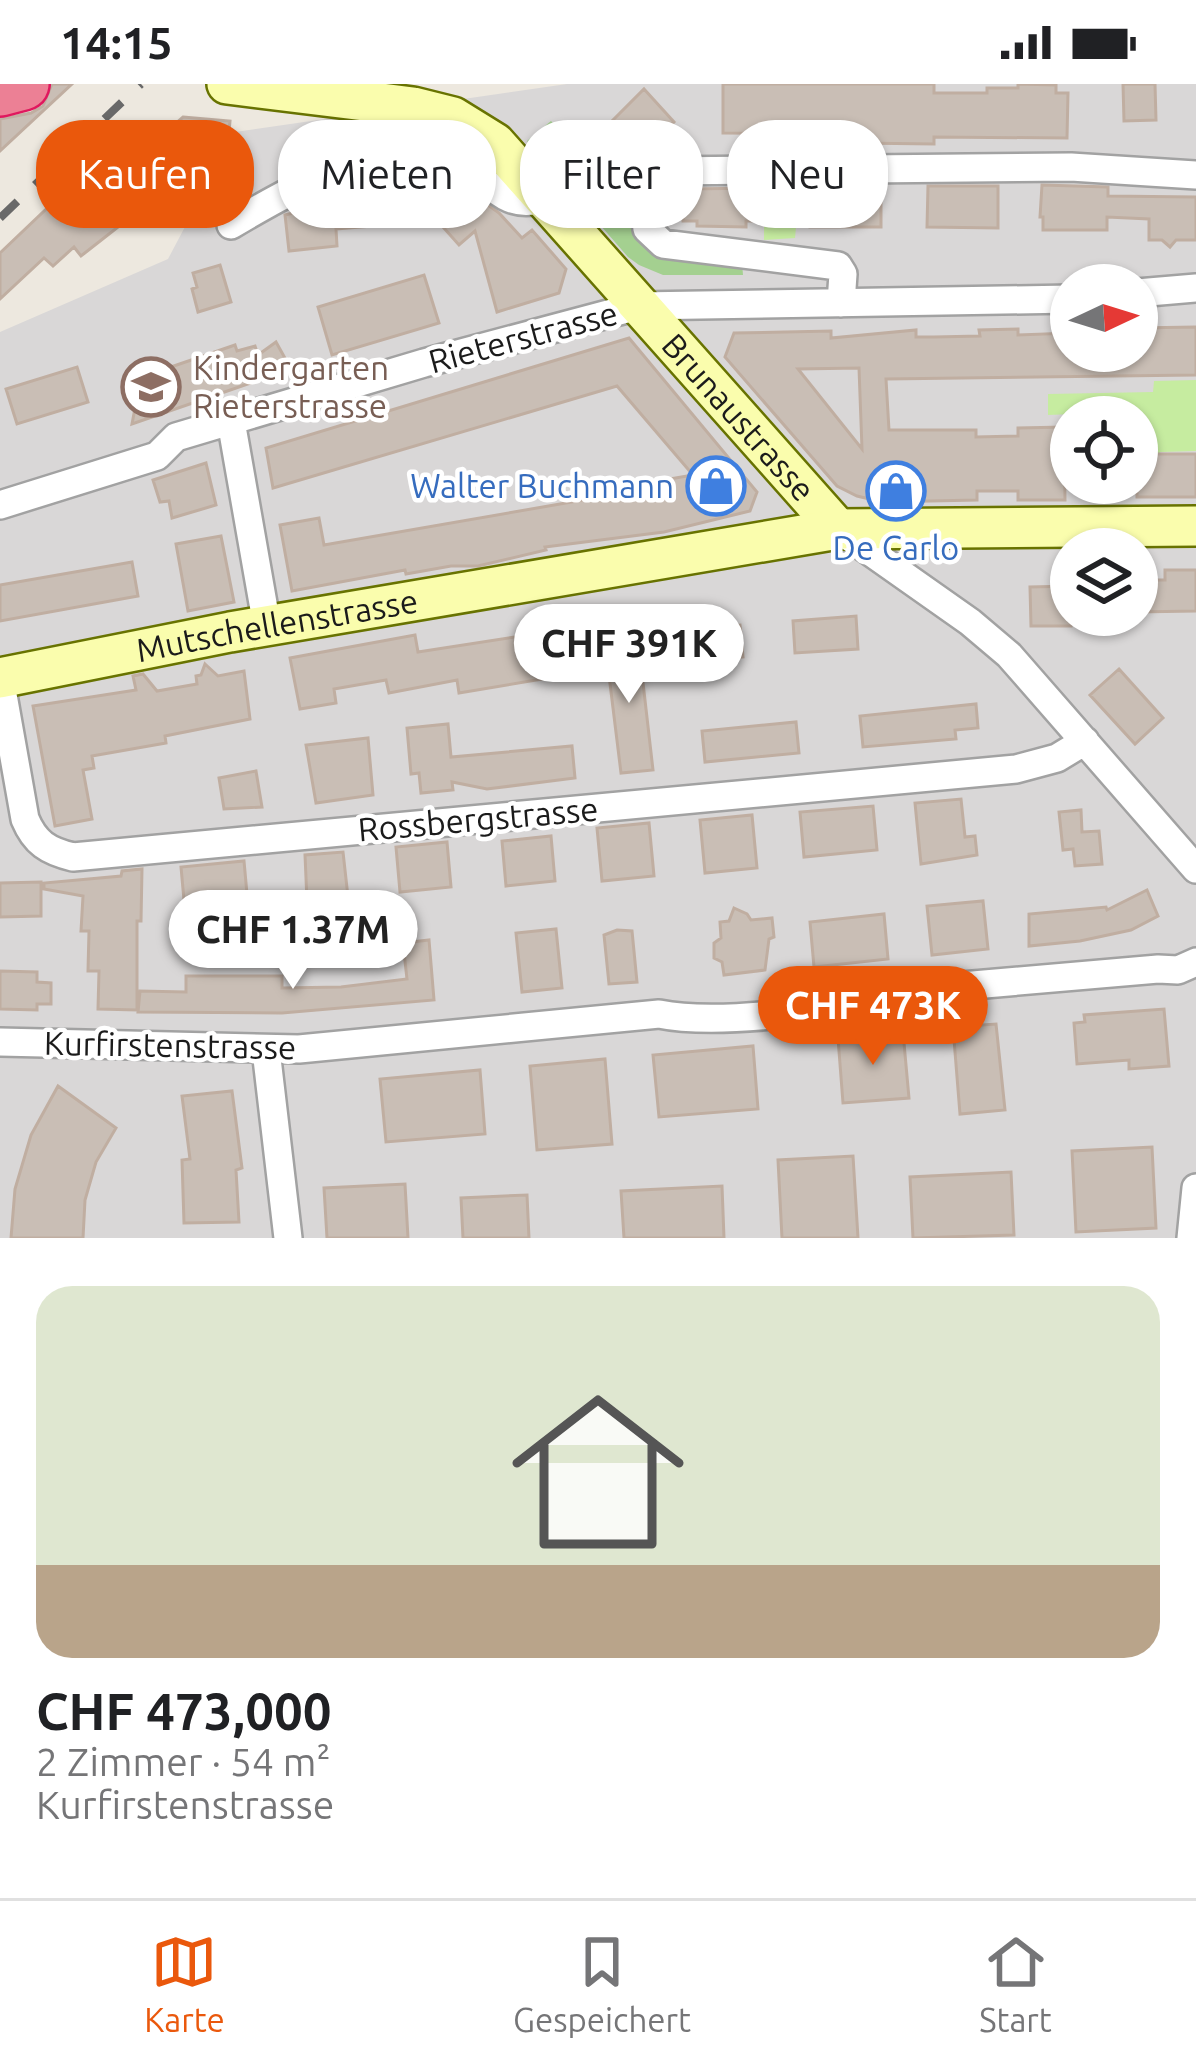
<!DOCTYPE html>
<html lang="de">
<head>
<meta charset="utf-8">
<style>
	:root { --surface:#fff; --page:#f6f6f6; --text:#202124; --muted:#757577; --line:#e0e0e0; --accent:#ea580c }
	body { margin:0; font-family:Ubuntu,sans-serif; background:var(--page); color:var(--text); height:100vh; display:flex; flex-direction:column; font-size:45px; white-space:nowrap }
	* { box-sizing:border-box; margin:0 }
	p { font-size:39px; color:var(--muted) }
	.icon { flex:none; width:66px; height:66px; fill:none; stroke:currentColor; stroke-width:2; stroke-linecap:round; stroke-linejoin:round }
	.map { position:relative; height:1154px; overflow:hidden }
	.sheet { display:flex; flex-direction:column; background:var(--surface); flex:1 }
	.sheet>* { flex:none }
	.guide { position:absolute; left:36px; top:36px; width:1125px; height:108px; display:flex; gap:24px }
	.needle { width:78px; rotate:86deg }
	.tools { position:absolute; left:1050px; top:180px; display:grid; gap:24px }
	.tools a { display:grid; place-items:center; width:108px; height:108px; border-radius:50%; background:var(--surface); box-shadow:0 3px 9px #0004; font-size:60px }
	.price { position:absolute; translate:-50% -102px; padding:0 27px; border-radius:42px; background:#fff; color:#222; font-size:39px; line-height:78px; filter:drop-shadow(0 3px 6px #0008) }
	.price::after { content:''; position:absolute; left:50%; top:72px; width:36px; height:27px; margin-left:-18px; background:inherit; clip-path:polygon(0 0,100% 0,50% 100%) }
	.price.selected { background:var(--accent); color:#fff }
	ul { padding:0; list-style:none }
	li { display:grid; align-content:center; gap:24px; height:636px; padding:0 36px }
	li+li { border-top:3px solid var(--line) }
	li span { display:grid; place-items:center; height:372px; border-radius:36px; color:#555 }
	li>.icon { margin-inline-start:auto }
	span .icon { width:216px; height:216px; fill:#fffc; stroke-width:1 }
	li b { font-size:51px }
	.chip { padding:0 42px; border-radius:48px; background:var(--surface); box-shadow:0 3px 9px #0004; font-size:42px; line-height:108px }
	.chip.selected { background:var(--accent); color:#fff }
	.status { display:flex; justify-content:space-between; align-items:center; height:84px; padding:0 60px; background:var(--surface); direction:ltr }
	.status svg { height:33px; fill:currentColor }
	.dock { display:flex; justify-content:space-around; align-items:center; height:168px; border-top:3px solid var(--line); background:var(--surface); font-size:33px; color:var(--muted) }
	.dock a { display:grid; justify-items:center; gap:6px }
	.dock .selected { color:var(--accent) }
	.map>svg:first-child { display:block }
	.residential { fill:#d9d7d7; fill-rule:evenodd }
	.grass { fill:#c6eca0 }
	.forest { fill:#a4d090 }
	.parking { fill:#e3e3e3 }
	.building { fill:#c9beb5; stroke:#c0aea1; stroke-width:3; fill-rule:evenodd }
	.lines { fill:none; stroke-linecap:round; stroke-linejoin:round }
	.street-casing { stroke:#a2a2a2; stroke-width:32 }
	.secondary-casing { stroke:#687300; stroke-width:44 }
	.highway-casing { stroke:#e0185e; stroke-width:56 }
	.street { stroke:#fff; stroke-width:27 }
	.secondary { stroke:#fafdad; stroke-width:39 }
	.highway { stroke:#ec8095; stroke-width:51 }
	.rail { stroke:#696969; stroke-width:8; stroke-dasharray:24 24; stroke-linecap:butt }
	.labels { text-anchor:middle; stroke-width:9; stroke-linejoin:round; paint-order:stroke }
	.street-label { font-size:33px; fill:#1b1b1b; stroke:#fff }
	.education-label { font-size:33px; fill:#785e54; stroke:#fff; text-anchor:start }
	.shop-label { font-size:33px; fill:#366cbe; stroke:#fff; text-anchor:end }
</style>
</head>
<body>
<div class="status"><b>14:15</b><svg viewBox="0 0 49 12"><path d="M0 12V9h3v3zM5 12V6h3v6zM10 12V3h3v9zM15 12V0h3v12zM26 1h20v11H26zM47 4h2v5h-2z"/></svg></div>
<div class="map">
<svg width="1196" height="1154" viewBox="0 0 1196 1154">
	<rect width="100%" height="100%" fill="#ede8df"/>
	<path class="residential" d="M 567,0 L 1196,0 L 1196,1154 L 0,1154 L 0,248 L 168,175 L 235,48 ZM 1071,201 L 1137,201 L 1137,267 L 1071,267 ZM 1071,333 L 1137,333 L 1137,399 L 1071,399 ZM 1071,465 L 1137,465 L 1137,531 L 1071,531 Z"/>
	<path class="grass" d="M 420,45 C 459,56 481,74 509,102 C 426,57 424,42 330,79 L 328,51 Z
		M 764,94 L 806,95 L 803,111 L 799,112 L 795,154 L 764,156 Z
		M 1196,296 L 1196,367 L 1160,368 L 1160,399 L 1139,401 L 1137,333 L 1100,333 L 1099,329 L 1048,331 L 1048,310 L 1153,308 L 1154,297 Z"/>
	<path class="forest" d="M 551,37 L 625,118 L 633,143 L 742,179 L 743,191 L 663,191 L 639,181 L 628,173 L 527,57 Z"/>
	<path class="parking" d="M 131,43 L 143,56 L 135,64 L 142,71 L 136,76 L 142,83 L 116,107 L 97,87 L 102,82 L 96,75 Z"/>
	<path class="building" d="M 52,0 L 72,0 L 0,67 L 0,35 L 31,29 L 43,22 Z
		M 723,0 L 934,0 L 934,9 L 987,9 L 987,4 L 1018,4 L 1018,0 L 1056,1 L 1056,9 L 1068,9 L 1067,54 L 934,53 L 934,60 L 857,59 L 857,50 L 723,49 Z
		M 1123,0 L 1155,0 L 1156,36 L 1124,37 Z
		M 644,5 L 674,38 L 628,83 L 599,50 Z
		M 183,33 L 230,37 L 228,57 L 192,90 L 158,55 Z
		M 84,82 L 132,132 L 81,172 L 74,163 L 53,182 L 44,174 L 0,215 L 0,169 L 64,108 L 60,103 Z
		M 394,97 L 399,140 L 336,145 L 337,162 L 289,167 L 285,131 L 306,126 L 305,120 L 311,117 L 360,111 L 359,100 Z
		M 1042,101 L 1108,103 L 1108,112 L 1196,113 L 1196,156 L 1176,156 L 1170,163 L 1162,156 L 1149,156 L 1149,135 L 1107,133 L 1107,146 L 1043,146 L 1043,133 L 1040,133 Z
		M 928,102 L 998,102 L 998,144 L 927,143 Z
		M 881,103 L 881,143 L 810,143 L 810,104 Z
		M 763,104 L 762,137 L 746,137 L 746,143 L 697,142 L 697,137 L 683,137 L 683,105 Z
		M 466,105 L 499,129 L 522,154 L 532,146 L 566,185 L 559,209 L 497,228 L 475,147 L 459,161 L 435,134 Z
		M 220,181 L 231,218 L 198,228 L 192,205 L 197,203 L 193,189 Z
		M 424,191 L 439,239 L 332,271 L 318,223 Z
		M 1196,243 L 1196,291 L 886,295 L 889,346 L 976,346 L 976,353 L 1018,352 L 1018,344 L 1064,343 L 1065,416 L 1018,416 L 1018,407 L 977,407 L 977,416 L 882,418 L 857,412 L 837,402 L 725,273 L 734,249 L 831,247 L 831,254 L 916,246 L 916,253 L 934,253 L 980,252 L 979,246 L 1018,245 L 1018,251 L 1071,249 L 1071,267 L 1137,267 L 1137,244 ZM 859,284 L 862,365 L 798,285 Z
		M 629,254 L 757,408 L 750,427 L 664,448 L 545,463 L 546,466 L 478,482 L 451,482 L 406,490 L 405,486 L 292,507 L 280,441 L 319,434 L 324,461 L 629,408 L 642,404 L 641,400 L 693,391 L 617,302 L 273,404 L 266,364 Z
		M 276,258 L 291,285 L 132,340 L 136,319 L 130,297 L 235,261 L 237,267 L 255,262 L 258,271 Z
		M 77,283 L 88,318 L 17,340 L 6,305 Z
		M 1137,370 L 1196,370 L 1196,413 L 1137,413 Z
		M 206,379 L 216,421 L 172,434 L 169,417 L 160,418 L 153,396 Z
		M 221,452 L 234,518 L 188,527 L 176,460 Z
		M 132,478 L 138,512 L 0,537 L 0,501 Z
		M 1165,486 L 1196,486 L 1196,527 L 1137,528 L 1137,496 L 1165,496 Z
		M 1071,502 L 1071,542 L 1031,542 L 1030,503 Z
		M 856,532 L 858,565 L 795,569 L 793,537 Z
		M 740,541 L 743,573 L 680,579 L 678,546 Z
		M 559,546 L 566,591 L 459,609 L 457,596 L 389,609 L 386,596 L 334,605 L 336,619 L 300,625 L 290,574 L 415,551 L 418,568 Z
		M 638,555 L 653,686 L 621,689 L 605,559 Z
		M 205,580 L 218,592 L 244,587 L 250,635 L 165,652 L 166,659 L 92,672 L 94,684 L 83,686 L 92,735 L 55,742 L 33,622 L 136,606 L 133,592 L 143,590 L 157,607 L 197,600 L 196,592 L 201,591 Z
		M 1119,585 L 1163,634 L 1135,660 L 1090,611 Z
		M 976,620 L 978,644 L 955,646 L 956,655 L 863,663 L 860,632 Z
		M 796,638 L 799,669 L 705,678 L 702,647 Z
		M 448,640 L 451,673 L 572,662 L 575,694 L 487,705 L 452,698 L 453,706 L 421,709 L 419,689 L 411,690 L 407,644 Z
		M 368,654 L 373,711 L 316,719 L 306,661 Z
		M 256,687 L 262,723 L 224,725 L 219,694 Z
		M 961,715 L 965,753 L 975,752 L 977,771 L 921,780 L 915,719 Z
		M 873,722 L 877,766 L 804,773 L 800,728 Z
		M 1081,726 L 1082,748 L 1099,747 L 1102,780 L 1075,782 L 1073,765 L 1063,766 L 1059,728 Z
		M 752,731 L 757,784 L 705,789 L 700,736 Z
		M 649,739 L 654,792 L 602,797 L 597,744 Z
		M 551,752 L 555,797 L 506,802 L 502,757 Z
		M 447,758 L 451,803 L 400,808 L 396,763 Z
		M 343,768 L 348,813 L 307,817 L 305,771 Z
		M 244,777 L 248,821 L 185,827 L 181,783 Z
		M 142,785 L 141,837 L 137,837 L 137,926 L 98,925 L 99,887 L 88,887 L 89,847 L 81,847 L 83,812 L 44,805 L 44,799 L 121,792 L 122,787 Z
		M 41,798 L 41,832 L 0,833 L 0,799 Z
		M 1147,806 L 1158,832 L 1131,846 L 1080,857 L 1029,862 L 1029,830 L 1106,823 L 1107,826 Z
		M 983,817 L 988,865 L 932,871 L 927,822 Z
		M 734,824 L 747,830 L 751,836 L 772,834 L 774,853 L 769,855 L 765,886 L 724,891 L 722,878 L 714,874 L 714,859 L 721,854 L 720,838 L 729,837 Z
		M 884,830 L 888,875 L 814,883 L 810,838 Z
		M 556,845 L 562,904 L 522,908 L 516,849 Z
		M 617,846 L 632,847 L 637,898 L 609,900 L 604,851 Z
		M 429,856 L 434,916 L 282,929 L 138,928 L 140,907 L 186,908 L 186,892 L 282,892 L 282,904 L 341,903 L 407,895 L 403,859 Z
		M 0,887 L 37,888 L 37,898 L 51,899 L 51,920 L 37,920 L 37,926 L 0,925 Z
		M 1164,925 L 1169,982 L 1129,985 L 1129,976 L 1077,980 L 1074,939 L 1085,938 L 1084,931 Z
		M 996,940 L 1005,1026 L 960,1030 L 953,943 Z
		M 903,948 L 909,1014 L 843,1019 L 838,954 Z
		M 753,962 L 758,1025 L 659,1033 L 653,971 Z
		M 605,975 L 612,1060 L 537,1066 L 530,982 Z
		M 480,986 L 485,1050 L 386,1058 L 380,995 Z
		M 58,1002 L 116,1044 L 96,1078 L 85,1116 L 83,1154 L 11,1154 L 15,1105 L 31,1051 Z
		M 232,1007 L 242,1084 L 236,1086 L 239,1138 L 184,1139 L 182,1076 L 190,1075 L 182,1012 Z
		M 1152,1063 L 1156,1144 L 1076,1148 L 1072,1067 Z
		M 853,1072 L 858,1154 L 782,1154 L 778,1076 Z
		M 1011,1088 L 1014,1151 L 913,1154 L 910,1093 Z
		M 405,1100 L 408,1154 L 327,1154 L 324,1104 Z
		M 722,1102 L 724,1154 L 624,1154 L 621,1107 Z
		M 527,1111 L 529,1154 L 463,1154 L 461,1114 Z"/>
	<g class="lines">
		<defs>
			<path id="street" d="M 231,141 C 286,108 382,52 448,73 C 487,86 498,130 545,114
				M 1137,209 L 1196,204
				M 841,219 L 843,190 L 838,182 L 663,160 L 647,145 L 642,107 L 653,93 L 664,87 L 1071,83 L 1196,91
				M 231,337 L 267,542
				M 0,421 L 157,372 L 176,353 L 424,279 L 638,222 L 1071,215
				M 838,445 L 970,538 L 1009,571 L 1196,785
				M 0,594 L 25,735 C 35,759 48,767 73,773 L 1016,685 L 1057,674 L 1085,657
				M 0,958 L 299,965 L 659,930 C 718,942 846,926 904,907 L 1158,885 L 1178,886 L 1196,878
				M 266,966 L 288,1154
				M 1191,1154 L 1196,1104"/>
			<g id="secondary">
				<path id="s1" d="M 227,0 L 413,23 L 453,33 L 495,59 L 838,445"/>
				<path id="s2" d="M 0,594 L 230,548 L 838,445 L 1196,442"/>
			</g>
			<path id="highway" d="M 0,6 L 23,0"/>
		</defs>
		<use href="#street" class="street-casing"/>
		<use href="#secondary" class="secondary-casing"/>
		<use href="#highway" class="highway-casing"/>
		<use href="#street" class="street"/>
		<use href="#secondary" class="secondary"/>
		<use href="#highway" class="highway"/>
		<path class="rail" d="M 0,134 L 141,0"/>
	</g>
	<defs>
		<symbol id="school-ring" viewBox="-11 -11 22 22"><circle r="9.5" fill="#fff" stroke="#8d6e63" stroke-width="1.5"/><path d="M0-5L7-2L0 1L-7-2ZM-4 1L0 2.5L4 1V4Q0 6-4 4Z" fill="#8d6e63"/></symbol>
		<symbol id="shop-ring" viewBox="-11 -11 22 22"><circle r="9.5" fill="#fff" stroke="#3f7fe0" stroke-width="1.5"/><path d="M-5-2.5h2.3a2.7 3.5 0 0 1 5.4 0H5L5.5 6h-11ZM-1.5-2.5h3a1.5 2.3 0 0 0-3 0Z" fill="#3f7fe0"/></symbol>
	</defs>
	<g fill-rule="evenodd">
		<use href="#school-ring" x="118" y="270" width="66" height="66"/>
		<use href="#shop-ring" x="683" y="369" width="66" height="66"/>
		<use href="#shop-ring" x="863" y="374" width="66" height="66"/>
	</g>
	<g class="labels">
		<g class="street-label">
			<text transform="translate(523 253) rotate(-15)" y="12">Rieterstrasse</text>
			<text dy="12" stroke="none"><textPath href="#s1" startOffset="645">Brunaustrasse</textPath></text>
			<text dy="12" stroke="none"><textPath href="#s2" startOffset="282">Mutschellenstrasse</textPath></text>
			<text transform="translate(478 735) rotate(-5)" y="12">Rossbergstrasse</text>
			<text transform="translate(170 961) rotate(1)" y="12">Kurfirstenstrasse</text>
		</g>
		<g class="education-label">
			<text x="193" y="296">Kindergarten<tspan x="193" dy="38">Rieterstrasse</tspan></text>
		</g>
		<g class="shop-label">
			<text x="674" y="414">Walter Buchmann</text>
			<text x="896" y="476" text-anchor="middle">De Carlo</text>
		</g>
	</g>
</svg>
<div class="tools">
<a><svg class="needle" viewBox="-14 -14 28 28"><path d="M0-13l5 13h-10z" fill="#e53935"/><path d="M0 13l5-13h-10z" fill="#757577"/></svg></a>
<a><svg class="icon" aria-label="locate" viewBox="0 0 24 24"><circle cx="12" cy="12" r="6"/><path d="M12 2v4M12 18v4M2 12h4M18 12h4"/></svg></a>
<a><svg class="icon" aria-label="layers" viewBox="0 0 24 24"><path d="M12 4l9 5-9 5-9-5zM3 14l9 5 9-5"/></svg></a>
</div>
<b class="price" style="left:629px;top:622px">CHF 391K</b>
<b class="price" style="left:293px;top:908px">CHF 1.37M</b>
<b class="price selected" style="left:873px;top:984px">CHF 473K</b>
<div class="guide">
<a class="chip selected">Kaufen</a>
<a class="chip">Mieten</a>
<a class="chip">Filter</a>
<a class="chip">Neu</a>
</div>
</div>
<section class="sheet">
<ul>
<li><span style="background:linear-gradient(#dfe7d0 75%,#b9a48a 0)"><svg class="icon" aria-label="home" viewBox="0 0 24 24"><path d="M3 11l9-7 9 7M6 9v11h12V9"/></svg></span><div><b>CHF 473,000</b><p>2 Zimmer · 54 m²</p><p>Kurfirstenstrasse</p></div></li>
</ul>
</section>
<nav class="dock">
<a class="selected"><svg class="icon" aria-label="map" viewBox="0 0 24 24"><path d="M3 6l6-2 6 2 6-2v14l-6 2-6-2-6 2zM9 4v14M15 6v14"/></svg>Karte</a>
<a><svg class="icon" aria-label="saved" viewBox="0 0 24 24"><path d="M7 4h10v16l-5-4-5 4z"/></svg>Gespeichert</a>
<a><svg class="icon" aria-label="home" viewBox="0 0 24 24"><path d="M3 11l9-7 9 7M6 9v11h12V9"/></svg>Start</a>
</nav>
</body>
</html>
